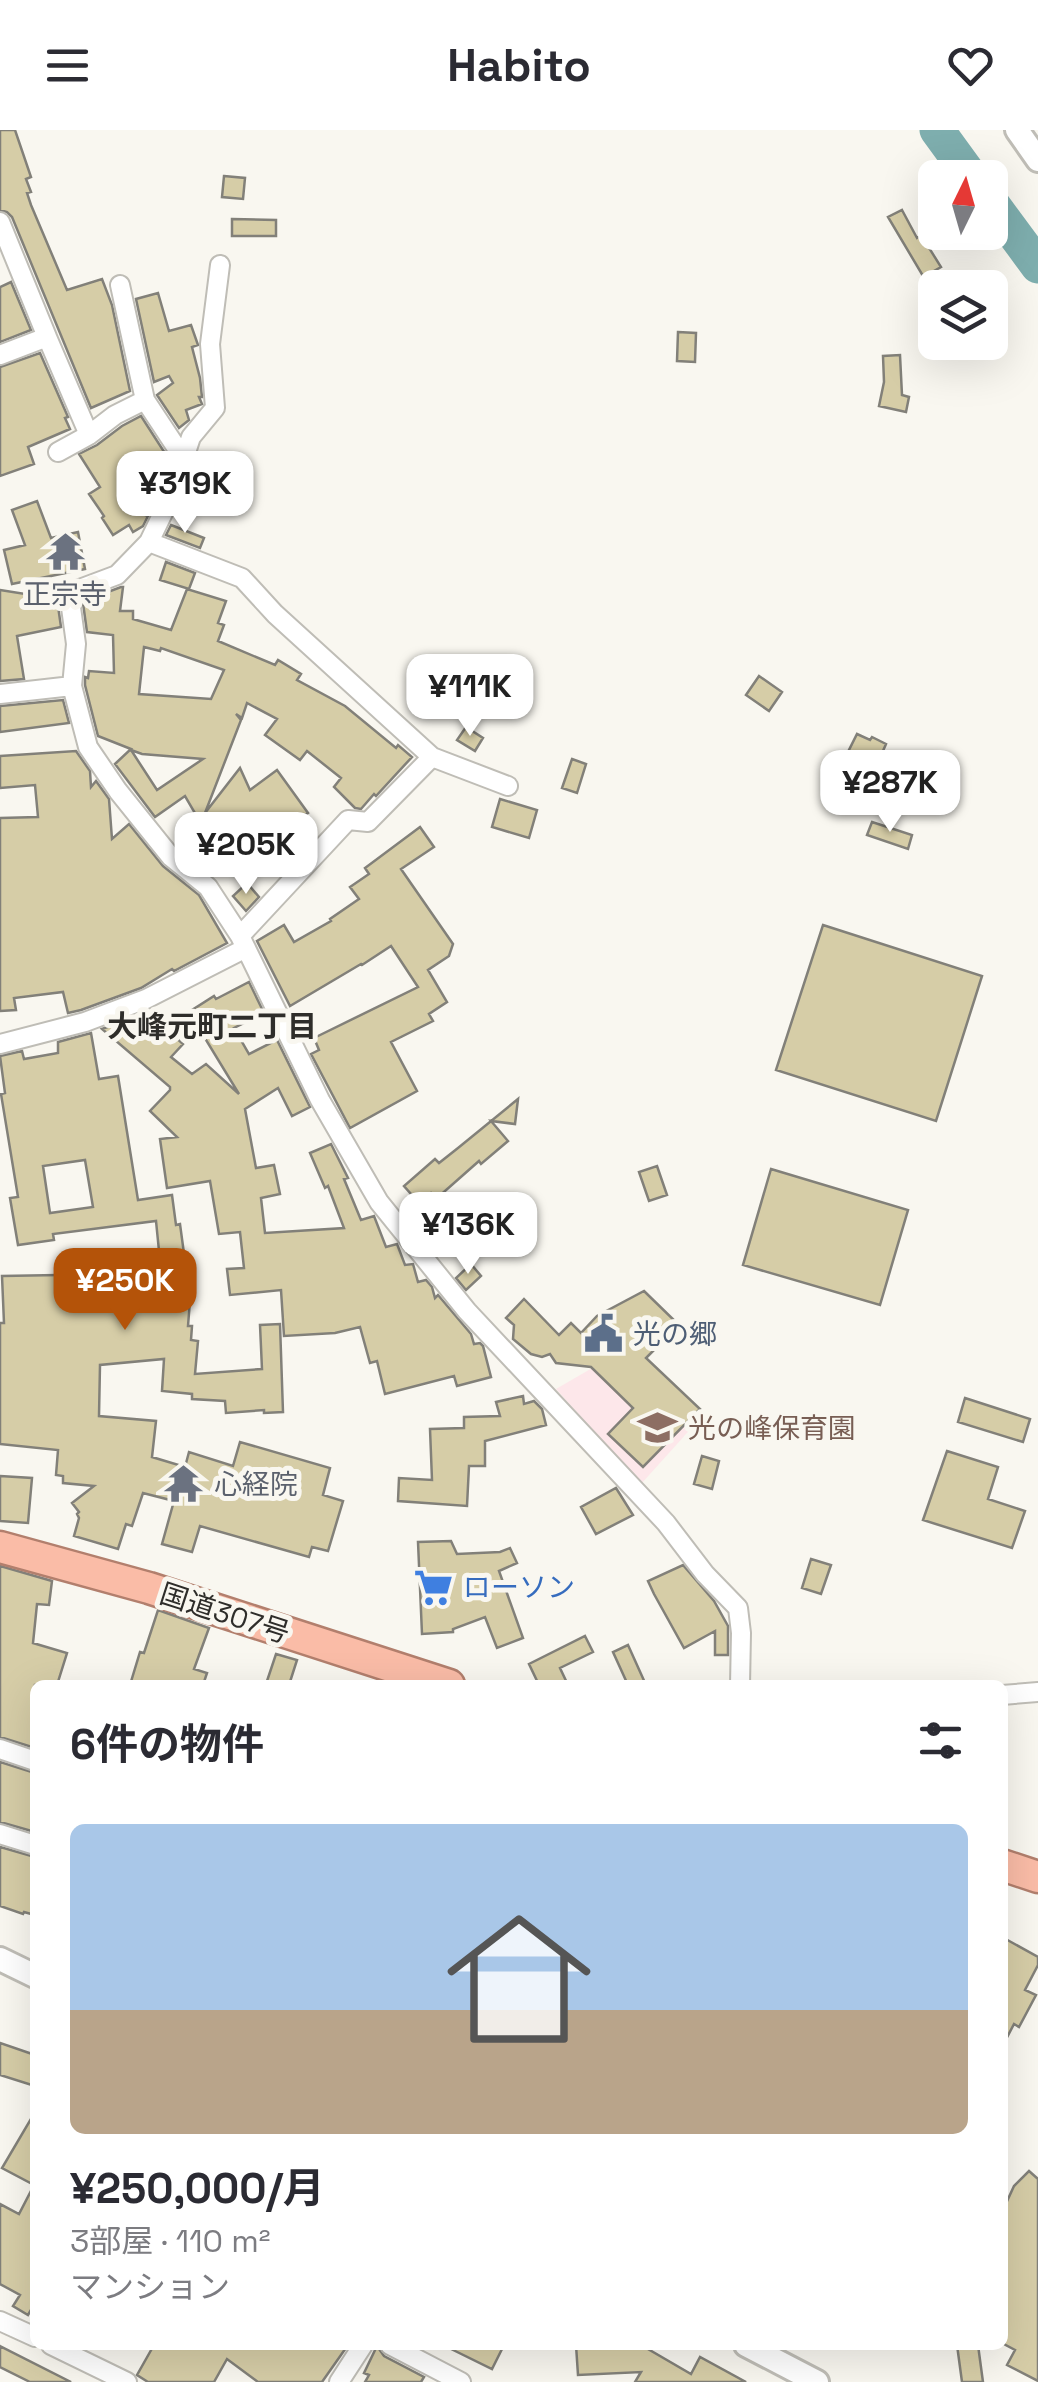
<!DOCTYPE html>
<html lang="ja">
<head>
<meta charset="utf-8">
<style>
	:root { --surface:#fff; --page:#f2f2f3; --text:#2b2b33; --muted:#7c7c81; --line:#e1e1e2; --accent:#b45309 }
	body { margin:0; font-family:"Space Grotesk","Noto Sans JP",sans-serif; background:var(--page); color:var(--text); height:100vh; display:flex; flex-direction:column; font-size:38px; white-space:nowrap }
	* { box-sizing:border-box; margin:0 }
	p { font-size:32px; color:var(--muted) }
	.icon { flex:none; width:55px; height:55px; fill:none; stroke:currentColor; stroke-width:2; stroke-linecap:round; stroke-linejoin:round }
	.map { position:relative; flex:1; overflow:hidden }
	.panel { position:absolute; left:30px; top:1550px; width:978px; height:670px; display:flex; flex-direction:column; background:var(--surface); border-radius:15px; box-shadow:0 10px 40px #0002 }
	.panel>* { flex:none }
	.needle { width:65px; rotate:5deg }
	.controls { position:absolute; left:918px; top:30px; display:grid; gap:20px }
	.controls a { display:grid; place-items:center; width:90px; height:90px; border-radius:15px; background:var(--surface); box-shadow:0 10px 40px #0002; font-size:50px }
	.price { position:absolute; translate:-50% -85px; padding:0 22px; border-radius:20px; background:#fff; color:#222; font-size:32px; line-height:65px; filter:drop-shadow(0 2px 5px #0008) }
	.price::after { content:''; position:absolute; left:50%; top:60px; width:30px; height:22px; margin-left:-15px; background:inherit; clip-path:polygon(0 0,100% 0,50% 100%) }
	.price.on { background:var(--accent); color:#fff }
	ul { padding:0; list-style:none }
	li { display:grid; align-content:center; gap:20px; height:530px; padding:0 40px }
	li+li { border-top:2px solid var(--line) }
	li span { display:grid; place-items:center; height:310px; border-radius:15px; color:#555 }
	li>.icon { margin-inline-start:auto }
	span .icon { width:180px; height:180px; fill:#fffc; stroke-width:1 }
	li b { font-size:42px }
	h2 { display:flex; justify-content:space-between; align-items:center; height:120px; padding:0 40px; font-size:42px }
	header { display:flex; justify-content:space-between; align-items:center; height:130px; padding:0 40px; background:var(--surface); font-size:45px; font-weight:800 }
	.map>svg:first-child { display:block }
	.education { fill:#fde7ea }
	.lines { fill:none; stroke-linecap:round; stroke-linejoin:round }
	.river { stroke:#7eaeae; stroke-width:35 }
	.building { fill:#d6cda7; stroke:#828079; stroke-width:2.5; fill-rule:evenodd }
	.minor-casing { stroke:#bfbdb6; stroke-width:22 }
	.tertiary-casing { stroke:#bfbdb6; stroke-width:28 }
	.trunk-casing { stroke:#b27f6d; stroke-width:35 }
	.minor { stroke:#fff; stroke-width:18 }
	.tertiary { stroke:#fff; stroke-width:22 }
	.trunk { stroke:#fabca7; stroke-width:30 }
	.labels { text-anchor:middle; stroke-width:10; stroke-linejoin:round; paint-order:stroke }
	.worship-label { font-size:28px; fill:#5b616d; stroke:#f9f7f0 }
	.service-label { font-size:28px; fill:#4e5e75; stroke:#f9f7f0; text-anchor:start }
	.education-label { font-size:28px; fill:#785e54; stroke:#f9f7f0; text-anchor:start }
	.shop-label { font-size:28px; fill:#366cbe; stroke:#f9f7f0; text-anchor:start }
	.street-label { font-size:28px; fill:#2e2d2a; stroke:#f9f7f0 }
	.neighbourhood-label { font-size:30px; font-weight:bold; fill:#2e2d2a; stroke:#f9f7f0 }
</style>
</head>
<body>
<header><svg class="icon" aria-label="menu" viewBox="0 0 24 24"><path d="M4 6h16M4 12h16M4 18h16"/></svg>Habito<svg class="icon" aria-label="heart" viewBox="0 0 24 24"><path d="M12 20l-8-8c-3-5 5-10 8-4 3-6 11-1 8 4z"/></svg></header>
<div class="map">
<svg width="1038" height="2252" viewBox="0 0 1038 2252">
	<rect width="100%" height="100%" fill="#f9f7f0"/>
	<path class="education" d="M 632,1215 L 705,1283 L 641,1354 L 556,1259 Z"/>
	<g class="lines">
		<path class="river" d="M 937,0 L 972,48
			M 990,71 L 1038,136"/>
	</g>
	<path class="building" d="M 0,0 L 15,0 L 31,47 L 26,49 L 31,62 L 27,63 L 31,75 L 67,160 L 102,149 L 112,175 L 130,261 L 91,278 L 12,87 L 7,82 L 0,80 Z
		M 224,46 L 245,48 L 243,69 L 222,67 Z
		M 902,80 L 917,108 L 921,105 L 941,137 L 934,141 L 936,145 L 926,151 L 888,87 Z
		M 232,89 L 276,90 L 276,106 L 232,106 Z
		M 11,152 L 31,200 L 0,212 L 0,157 Z
		M 158,163 L 169,201 L 191,195 L 198,215 L 192,217 L 200,248 L 202,267 L 199,267 L 202,274 L 186,280 L 189,290 L 179,298 L 157,265 L 173,253 L 169,246 L 154,252 L 136,169 Z
		M 678,202 L 696,203 L 695,232 L 677,231 Z
		M 40,223 L 68,287 L 65,288 L 70,299 L 28,317 L 34,334 L 0,346 L 0,237 Z
		M 900,225 L 902,265 L 909,267 L 906,282 L 879,276 L 884,252 L 883,226 Z
		M 141,286 L 170,331 L 168,338 L 162,341 L 165,346 L 153,353 L 159,362 L 157,366 L 134,381 L 148,386 L 143,396 L 133,402 L 129,395 L 113,405 L 102,388 L 104,386 L 89,364 L 100,357 L 79,324 L 97,315 L 122,296 Z
		M 37,371 L 51,408 L 78,402 L 85,439 L 12,454 L 4,420 L 25,415 L 12,380 Z
		M 171,395 L 204,408 L 200,418 L 166,405 Z
		M 166,432 L 195,443 L 189,459 L 160,450 Z
		M 121,457 L 123,457 L 120,481 L 133,481 L 133,489 L 171,500 L 187,459 L 226,471 L 218,493 L 224,495 L 218,511 L 275,535 L 278,530 L 301,544 L 297,550 L 345,576 L 396,618 L 398,615 L 412,627 L 376,666 L 374,664 L 361,679 L 355,678 L 334,657 L 341,648 L 307,621 L 300,630 L 265,605 L 277,589 L 247,573 L 242,588 L 236,584 L 241,590 L 205,683 L 240,638 L 250,660 L 277,640 L 308,683 L 212,742 L 188,713 L 206,702 L 185,666 L 155,687 L 115,634 L 131,619 L 98,606 L 85,555 L 85,547 L 88,548 L 89,541 L 114,543 L 113,505 L 87,502 L 83,473 L 84,471 ZM 144,517 L 160,521 L 161,518 L 224,540 L 211,569 L 139,564 ZM 131,620 L 142,624 L 203,629 L 157,660 Z
		M 0,460 L 57,469 L 61,497 L 17,506 L 24,549 L 0,551 Z
		M 759,546 L 782,562 L 769,581 L 746,565 Z
		M 63,570 L 69,593 L 0,602 L 0,576 Z
		M 466,597 L 483,608 L 475,621 L 457,610 Z
		M 857,604 L 870,610 L 872,607 L 886,614 L 876,637 L 847,624 Z
		M 76,621 L 90,641 L 91,657 L 96,651 L 109,669 L 112,709 L 129,694 L 163,736 L 199,765 L 227,813 L 174,841 L 172,839 L 141,858 L 81,880 L 68,883 L 63,862 L 14,868 L 16,880 L 0,881 L 0,688 L 38,687 L 35,655 L 0,658 L 0,626 Z
		M 572,629 L 586,634 L 577,663 L 562,658 Z
		M 500,669 L 537,680 L 529,708 L 492,697 Z
		M 872,692 L 912,705 L 908,719 L 867,705 Z
		M 420,697 L 434,717 L 401,739 L 453,814 L 449,826 L 428,840 L 447,872 L 429,884 L 433,891 L 391,912 L 417,961 L 350,998 L 311,924 L 319,920 L 314,908 L 418,857 L 391,816 L 362,835 L 361,834 L 290,876 L 257,811 L 284,795 L 294,812 L 331,791 L 330,789 L 359,769 L 350,757 L 369,744 L 365,738 Z
		M 247,753 L 259,767 L 246,781 L 233,766 Z
		M 823,795 L 982,846 L 936,991 L 776,940 Z
		M 249,852 L 264,883 L 234,898 L 249,924 L 277,910 L 310,977 L 292,986 L 278,958 L 245,979 L 256,1038 L 274,1035 L 280,1064 L 261,1068 L 265,1103 L 344,1098 L 328,1056 L 325,1058 L 310,1023 L 331,1014 L 348,1048 L 344,1049 L 361,1090 L 374,1086 L 386,1117 L 397,1114 L 405,1135 L 413,1134 L 418,1152 L 426,1150 L 432,1157 L 435,1168 L 438,1165 L 471,1204 L 474,1214 L 480,1213 L 483,1216 L 491,1247 L 457,1256 L 454,1246 L 385,1264 L 377,1231 L 370,1233 L 360,1197 L 335,1203 L 284,1206 L 281,1160 L 230,1165 L 227,1139 L 244,1138 L 240,1102 L 219,1104 L 210,1051 L 167,1058 L 160,1009 L 177,1007 L 150,981 L 170,960 L 170,957 L 102,899 L 132,888 L 153,905 L 162,895 L 183,914 L 171,927 L 192,944 L 206,934 L 239,964 L 189,882 L 214,866 L 216,869 Z
		M 91,903 L 99,949 L 118,946 L 138,1070 L 172,1065 L 176,1095 L 180,1094 L 185,1131 L 190,1131 L 188,1158 L 191,1158 L 188,1196 L 192,1196 L 191,1210 L 198,1211 L 195,1244 L 262,1239 L 260,1195 L 280,1194 L 283,1282 L 264,1283 L 264,1280 L 226,1283 L 225,1271 L 192,1269 L 192,1264 L 162,1261 L 164,1229 L 100,1235 L 99,1286 L 156,1291 L 152,1327 L 185,1337 L 189,1322 L 233,1336 L 240,1312 L 330,1338 L 323,1365 L 343,1371 L 328,1421 L 312,1417 L 309,1427 L 200,1396 L 192,1422 L 162,1414 L 174,1371 L 143,1363 L 132,1396 L 126,1394 L 118,1419 L 74,1406 L 79,1388 L 77,1384 L 79,1382 L 72,1373 L 94,1356 L 63,1353 L 63,1346 L 56,1345 L 58,1320 L 0,1314 L 0,1193 L 4,1193 L 2,1146 L 117,1144 L 117,1135 L 160,1131 L 156,1091 L 53,1104 L 54,1110 L 18,1115 L 10,1068 L 18,1067 L 1,964 L 5,963 L 0,926 L 22,921 L 24,929 L 58,923 L 58,912 ZM 85,1030 L 93,1077 L 50,1083 L 43,1036 Z
		M 518,969 L 515,994 L 491,991 L 508,1011 L 481,1034 L 479,1031 L 436,1069 L 431,1063 L 419,1073 L 404,1056 L 435,1029 L 439,1033 L 458,1018 Z
		M 657,1036 L 667,1065 L 649,1071 L 639,1042 Z
		M 771,1039 L 908,1080 L 880,1175 L 743,1135 Z
		M 471,1134 L 481,1146 L 466,1160 L 456,1148 Z
		M 644,1161 L 679,1195 L 646,1228 L 700,1279 L 643,1337 L 608,1304 L 633,1278 L 591,1237 L 556,1233 L 550,1224 L 542,1227 L 531,1224 L 513,1209 L 514,1195 L 506,1188 L 524,1169 L 559,1205 L 571,1193 L 581,1203 L 597,1186 Z
		M 523,1266 L 524,1274 L 534,1271 L 542,1279 L 546,1295 L 485,1311 L 485,1336 L 469,1336 L 467,1376 L 398,1371 L 399,1348 L 432,1350 L 430,1299 L 464,1298 L 464,1287 L 500,1286 L 496,1272 Z
		M 965,1268 L 1030,1289 L 1023,1312 L 958,1292 Z
		M 947,1321 L 998,1337 L 988,1369 L 1025,1381 L 1012,1418 L 923,1390 Z
		M 702,1326 L 719,1331 L 712,1359 L 694,1354 Z
		M 0,1346 L 32,1348 L 28,1393 L 0,1391 Z
		M 616,1358 L 633,1385 L 596,1404 L 581,1377 Z
		M 451,1411 L 457,1424 L 500,1422 L 510,1418 L 517,1433 L 499,1441 L 523,1508 L 497,1518 L 485,1487 L 453,1499 L 453,1502 L 422,1504 L 418,1412 Z
		M 811,1429 L 831,1435 L 821,1464 L 802,1458 Z
		M 683,1435 L 714,1471 L 728,1496 L 728,1525 L 715,1525 L 715,1501 L 684,1518 L 654,1464 L 648,1451 Z
		M 0,1436 L 52,1451 L 49,1475 L 37,1474 L 33,1513 L 67,1523 L 57,1555 L 35,1555 L 35,1618 L 0,1607 Z
		M 158,1480 L 209,1498 L 194,1539 L 207,1543 L 203,1555 L 130,1555 L 140,1522 L 144,1523 Z
		M 585,1506 L 593,1522 L 560,1538 L 568,1555 L 539,1555 L 529,1534 Z
		M 628,1515 L 646,1555 L 628,1555 L 613,1522 Z
		M 276,1524 L 297,1530 L 289,1555 L 279,1555 L 267,1551 Z
		M 0,1632 L 35,1643 L 35,1702 L 0,1692 Z
		M 0,1717 L 35,1727 L 35,1785 L 24,1782 L 23,1784 L 0,1776 Z
		M 1002,1807 L 1038,1827 L 1038,1835 L 1025,1860 L 1036,1865 L 1019,1897 L 1014,1894 L 1002,1917 Z
		M 0,1913 L 35,1925 L 35,1956 L 0,1945 Z
		M 35,1982 L 35,2173 L 28,2185 L 13,2176 L 20,2165 L 0,2154 L 0,2074 L 19,2084 L 34,2055 L 2,2038 Z
		M 1029,2041 L 1038,2049 L 1038,2251 L 1007,2235 L 1015,2220 L 1002,2213 L 1003,2080 L 1014,2056 Z
		M 154,2215 L 348,2215 L 322,2252 L 258,2252 L 227,2229 L 214,2252 L 148,2252 L 137,2245 Z
		M 443,2215 L 504,2215 L 492,2239 Z
		M 576,2215 L 641,2215 L 691,2244 L 700,2227 L 746,2252 L 635,2252 L 641,2242 L 578,2245 Z
		M 957,2215 L 978,2215 L 983,2252 L 962,2252 Z
		M 0,2216 L 71,2252 L 30,2252 L 0,2237 Z
		M 377,2216 L 384,2226 L 424,2247 L 421,2252 L 365,2252 L 369,2245 L 364,2243 Z"/>
	<g class="lines">
		<defs>
			<path id="minor" d="M 0,92 L 47,207 L 0,225
				M 220,135 L 210,214 L 215,278 L 191,307 L 173,362 L 149,412 L 117,445 L 69,463 L 76,514 L 72,556 L 88,617 L 118,661 L 171,727 L 208,757 L 240,806 L 320,970 L 379,1072 L 467,1181 L 666,1393 L 705,1444 L 738,1478 L 741,1503 L 740,1555
				M 120,155 L 145,270 L 184,329
				M 47,207 L 89,305 L 115,285 L 145,270
				M 58,322 L 89,305
				M 149,412 L 242,448 L 275,484 L 432,627
				M 0,564 L 72,556
				M 240,806 L 348,690 L 368,692 L 432,627 L 508,656
				M 0,914 L 85,892 L 146,869 L 246,818
				M 1002,1565 L 1038,1562
				M 0,1619 L 35,1631
				M 0,1704 L 35,1715
				M 0,2191 L 35,2207
				M 51,2215 L 127,2252
				M 390,2215 L 461,2252
				M 339,2252 L 363,2215"/>
			<path id="tertiary" d="M 1017,0 L 1038,30
				M 0,1829 L 35,1846
				M 746,2215 L 817,2252"/>
			<path id="trunk" d="M 0,1417 L 149,1458 L 449,1555
				M 1002,1735 L 1038,1747"/>
		</defs>
		<use href="#minor" class="minor-casing"/>
		<use href="#tertiary" class="tertiary-casing"/>
		<use href="#trunk" class="trunk-casing"/>
		<use href="#minor" class="minor"/>
		<use href="#tertiary" class="tertiary"/>
		<use href="#trunk" class="trunk"/>
	</g>
	<defs>
		<symbol id="temple-bare" viewBox="-9 -9 18 18"><path d="M0-6L5-2H3V0L6.5 2.5H4V6H1.5V3h-3V6H-4V2.5H-6.5L-3 0V-2H-5Z" fill="#6b7280" stroke="#f9f7f0" stroke-width="2.5" paint-order="stroke"/></symbol>
		<symbol id="civic-bare" viewBox="-9 -9 18 18"><path d="M-.6-6.5H3V-4.5H.6V-3L4-1V1h2V6H-6V1h2V-1L-.6-3ZM-1.2 2.5V6h2.4V2.5Z" fill="#5c6f8a" stroke="#f9f7f0" stroke-width="2.5" paint-order="stroke"/></symbol>
		<symbol id="school-bare" viewBox="-9 -9 18 18"><path d="M0-5L7-2L0 1L-7-2ZM-4 1L0 2.5L4 1V4Q0 6-4 4Z" fill="#8d6e63" stroke="#f9f7f0" stroke-width="2.5" paint-order="stroke"/></symbol>
		<symbol id="supermarket-bare" viewBox="-9 -9 18 18"><path d="M-6-5.5h2.5l.6 2H6L4.5 2H-2.5L-4.4-4H-6ZM-1.5 3.2a1.3 1.3 0 1 0 .1 0ZM3 3.2a1.3 1.3 0 1 0 .1 0Z" fill="#3f7fe0" stroke="#f9f7f0" stroke-width="2.5" paint-order="stroke"/></symbol>
	</defs>
	<g fill-rule="evenodd">
		<use href="#temple-bare" x="38" y="394" width="55" height="55"/>
		<use href="#civic-bare" x="576" y="1176" width="55" height="55"/>
		<use href="#school-bare" x="630" y="1270" width="55" height="55"/>
		<use href="#temple-bare" x="156" y="1326" width="55" height="55"/>
		<use href="#supermarket-bare" x="406" y="1430" width="55" height="55"/>
	</g>
	<g class="labels">
		<g class="worship-label">
			<text x="65" y="474">正宗寺</text>
			<text x="214" y="1364" text-anchor="start">心経院</text>
		</g>
		<g class="service-label">
			<text x="633" y="1214">光の郷</text>
		</g>
		<g class="education-label">
			<text x="688" y="1308">光の峰保育園</text>
		</g>
		<g class="shop-label">
			<text x="463" y="1467">ローソン</text>
		</g>
		<g class="street-label">
			<text transform="translate(225 1483) rotate(18)" y="10">国道307号</text>
		</g>
		<g class="neighbourhood-label">
			<text x="212" y="907">大峰元町二丁目</text>
		</g>
	</g>
</svg>
<div class="controls">
<a><svg class="needle" viewBox="-14 -14 28 28"><path d="M0-13l5 13h-10z" fill="#e53935"/><path d="M0 13l5-13h-10z" fill="#7c7c81"/></svg></a>
<a><svg class="icon" aria-label="layers" viewBox="0 0 24 24"><path d="M12 4l9 5-9 5-9-5zM3 14l9 5 9-5"/></svg></a>
</div>
<b class="price" style="left:185px;top:406px">¥319K</b>
<b class="price" style="left:470px;top:609px">¥111K</b>
<b class="price" style="left:890px;top:705px">¥287K</b>
<b class="price" style="left:246px;top:767px">¥205K</b>
<b class="price" style="left:468px;top:1147px">¥136K</b>
<b class="price on" style="left:125px;top:1203px">¥250K</b>
<section class="panel">
<h2>6件の物件<svg class="icon" aria-label="filters" viewBox="0 0 24 24"><path d="M4 7h16M4 17h16"/><circle cx="9" cy="7" r="2"/><circle cx="15" cy="17" r="2"/></svg></h2>
<ul>
<li><span style="background:linear-gradient(#a9c7e8 60%,#b9a48a 0)"><svg class="icon" aria-label="home" viewBox="0 0 24 24"><path d="M3 11l9-7 9 7M6 9v11h12V9"/></svg></span><div><b>¥250,000/月</b><p>3部屋 · 110 m²</p><p>マンション</p></div></li>
</ul>
</section>
</div>
</body>
</html>
